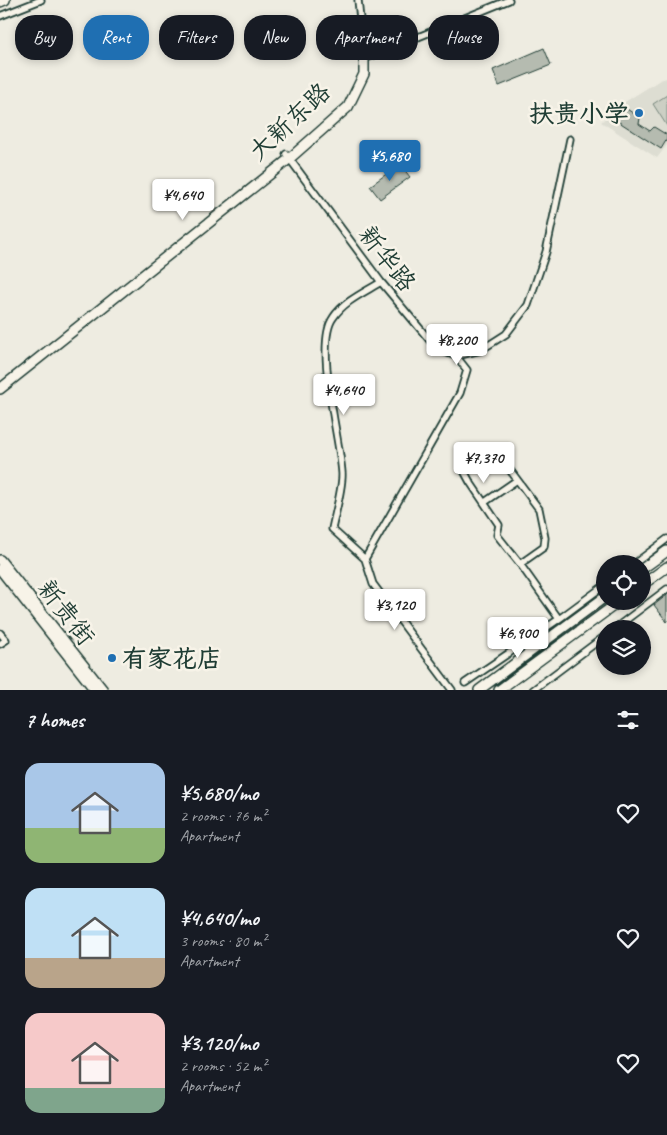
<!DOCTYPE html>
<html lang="en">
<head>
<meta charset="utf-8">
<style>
	:root { --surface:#171b24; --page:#20242c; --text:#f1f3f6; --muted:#9ea1a6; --accent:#1f6fb2 }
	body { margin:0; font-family:Caveat,"LXGW WenKai TC",sans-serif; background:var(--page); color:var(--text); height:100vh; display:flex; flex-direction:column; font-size:19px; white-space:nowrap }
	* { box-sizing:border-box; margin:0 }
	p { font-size:16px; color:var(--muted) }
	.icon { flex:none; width:28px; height:28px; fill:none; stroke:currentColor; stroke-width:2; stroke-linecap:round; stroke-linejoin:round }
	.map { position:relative; height:690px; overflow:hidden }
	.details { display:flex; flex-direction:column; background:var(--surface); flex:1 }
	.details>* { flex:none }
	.hud { position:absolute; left:15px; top:15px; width:638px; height:45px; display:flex; gap:10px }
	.controls { position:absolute; left:596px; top:555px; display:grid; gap:10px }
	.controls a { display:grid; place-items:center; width:55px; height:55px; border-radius:50%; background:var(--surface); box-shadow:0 2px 8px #0003; font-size:25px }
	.price { position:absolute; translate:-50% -42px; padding:0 11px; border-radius:5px; background:#fff; color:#222; font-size:16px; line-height:32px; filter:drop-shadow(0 1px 2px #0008) }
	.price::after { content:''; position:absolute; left:50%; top:30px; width:15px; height:11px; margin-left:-8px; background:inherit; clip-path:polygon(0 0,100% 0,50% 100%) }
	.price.active { background:var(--accent); color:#fff }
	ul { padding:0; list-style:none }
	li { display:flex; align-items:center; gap:15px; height:125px; padding:0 25px }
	li span { display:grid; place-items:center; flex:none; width:140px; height:100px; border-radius:15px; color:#555 }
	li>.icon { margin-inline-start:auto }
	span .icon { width:60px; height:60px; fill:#fffc; stroke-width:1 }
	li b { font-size:21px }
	h2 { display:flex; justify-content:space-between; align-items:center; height:60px; padding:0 25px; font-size:21px }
	.chip { padding:0 18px; border-radius:20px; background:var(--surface); box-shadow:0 2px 8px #0003; font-size:18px; line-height:45px }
	.chip.active { background:var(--accent); color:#fff }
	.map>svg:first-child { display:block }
	.built { fill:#ddddd2 }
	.green { fill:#cccfc4; stroke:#76867c }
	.building { fill:#b5bbb0; stroke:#1f3d34 }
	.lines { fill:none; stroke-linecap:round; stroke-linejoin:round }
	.street-casing { stroke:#1f3d34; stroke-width:9 }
	.secondary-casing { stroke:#1f3d34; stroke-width:12 }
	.primary-casing { stroke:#1f3d34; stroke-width:12 }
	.street { stroke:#f7f3e8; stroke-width:5.5 }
	.secondary { stroke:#f7f3e8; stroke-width:9 }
	.primary { stroke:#f7f3e8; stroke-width:9 }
	.poi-dot { fill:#1f6fb2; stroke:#f7f3e8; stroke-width:2 }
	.labels { text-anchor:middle; stroke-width:5; stroke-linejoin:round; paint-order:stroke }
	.poi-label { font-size:25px; font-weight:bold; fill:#1f3d34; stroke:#f7f3e8; text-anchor:end }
	.street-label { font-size:25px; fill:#1f3d34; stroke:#f7f3e8 }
</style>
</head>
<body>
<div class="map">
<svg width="667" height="690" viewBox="0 0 667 690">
	<rect width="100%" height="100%" fill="#eeece1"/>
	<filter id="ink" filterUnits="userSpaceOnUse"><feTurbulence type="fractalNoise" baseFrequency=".02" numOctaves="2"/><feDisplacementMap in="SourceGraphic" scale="10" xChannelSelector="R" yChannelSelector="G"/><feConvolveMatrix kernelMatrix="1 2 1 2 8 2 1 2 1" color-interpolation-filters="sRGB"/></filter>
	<g filter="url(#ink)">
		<path class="built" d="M 667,78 L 667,145 L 657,158 L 601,122 L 620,105 L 660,80 Z"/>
		<path class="green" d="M 667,95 L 667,126 L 653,104 Z"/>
		<path class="building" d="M 544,48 L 551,65 L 499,86 L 493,70 Z
			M 624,107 L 640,118 L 639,124 L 650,131 L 654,127 L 667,135 L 667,139 L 661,149 L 616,120 Z
			M 400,164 L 410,177 L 380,199 L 370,186 Z
			M 667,595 L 667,622 L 654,605 Z"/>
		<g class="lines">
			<defs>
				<path id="street" d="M 358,0 L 364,59 L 509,0
					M 0,16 L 41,0
					M 286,154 L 381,282 L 437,349 L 456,356 L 481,350 L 506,334 L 528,305 L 546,252 L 570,139
					M 381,282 C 365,292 344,301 333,318 C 314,345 340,439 342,473 C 343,487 335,514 332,529 L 365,559 L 373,584 L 452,690
					M 485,502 L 517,480
					M 365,559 L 460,393 L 467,370 L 456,356
					M 520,564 L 544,547 L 545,538 L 539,509 L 501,458 C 481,453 479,456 464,471 L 470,482 L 499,525 L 497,535 L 520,564 L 559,619
					M 634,564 L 667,539
					M 614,629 L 667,589
					M 0,633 L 6,640 L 0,644
					M 465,683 L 559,619 L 605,585
					M 533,690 L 605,636"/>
				<path id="secondary" d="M 0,2 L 5,0
					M 0,389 L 289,159 L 348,107 L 364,74 L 364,59
					M 0,560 L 103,690
					M 0,569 L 95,690"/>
				<path id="primary" d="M 642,569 L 667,551
					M 642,585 L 667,567
					M 479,690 L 605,597
					M 499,690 L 620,601"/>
			</defs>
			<use href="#street" class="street-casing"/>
			<use href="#secondary" class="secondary-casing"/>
			<use href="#primary" class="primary-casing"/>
			<use href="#street" class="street"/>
			<use href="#secondary" class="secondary"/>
			<use href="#primary" class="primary"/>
		</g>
	</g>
	<g class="poi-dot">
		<circle cx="639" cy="113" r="5"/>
		<circle cx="112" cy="658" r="5"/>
	</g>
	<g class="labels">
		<g class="poi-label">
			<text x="629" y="122">扶贵小学</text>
			<text x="122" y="667" text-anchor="start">有家花店</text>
		</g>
		<g class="street-label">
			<text transform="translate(289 121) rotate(-43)" y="9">大新东路</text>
			<text transform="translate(388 258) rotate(52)" y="9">新华路</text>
			<text transform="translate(67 612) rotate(52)" y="9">新贵街</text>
		</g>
	</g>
</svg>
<div class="controls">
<a><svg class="icon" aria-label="locate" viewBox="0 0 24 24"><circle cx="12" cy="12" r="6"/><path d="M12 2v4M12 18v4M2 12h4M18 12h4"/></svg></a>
<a><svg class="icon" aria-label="layers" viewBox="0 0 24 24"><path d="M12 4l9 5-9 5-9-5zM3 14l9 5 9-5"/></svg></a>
</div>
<b class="price active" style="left:390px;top:182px">¥5,680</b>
<b class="price" style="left:183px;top:221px">¥4,640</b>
<b class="price" style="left:457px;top:366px">¥8,200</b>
<b class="price" style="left:344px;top:416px">¥4,640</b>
<b class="price" style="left:484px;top:484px">¥7,370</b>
<b class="price" style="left:395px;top:631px">¥3,120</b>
<b class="price" style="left:518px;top:659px">¥6,900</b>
<div class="hud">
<a class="chip">Buy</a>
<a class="chip active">Rent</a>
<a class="chip">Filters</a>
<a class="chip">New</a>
<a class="chip">Apartment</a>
<a class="chip">House</a>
</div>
</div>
<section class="details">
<h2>7 homes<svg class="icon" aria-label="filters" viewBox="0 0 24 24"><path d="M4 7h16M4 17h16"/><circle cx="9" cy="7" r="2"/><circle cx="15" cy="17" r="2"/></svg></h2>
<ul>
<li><span style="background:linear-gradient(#a9c7e8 65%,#8fb573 0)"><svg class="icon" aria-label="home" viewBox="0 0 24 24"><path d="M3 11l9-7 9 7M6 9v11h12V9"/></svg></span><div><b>¥5,680/mo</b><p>2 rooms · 76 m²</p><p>Apartment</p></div><svg class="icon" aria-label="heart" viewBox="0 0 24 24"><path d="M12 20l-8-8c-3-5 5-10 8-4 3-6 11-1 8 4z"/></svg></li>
<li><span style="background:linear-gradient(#bfe0f5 70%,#b9a48a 0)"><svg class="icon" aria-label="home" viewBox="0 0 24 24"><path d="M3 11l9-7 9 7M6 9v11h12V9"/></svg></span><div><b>¥4,640/mo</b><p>3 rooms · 80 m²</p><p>Apartment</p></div><svg class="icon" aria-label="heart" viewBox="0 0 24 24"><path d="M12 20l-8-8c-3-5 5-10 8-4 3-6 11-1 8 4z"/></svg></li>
<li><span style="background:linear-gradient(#f6c9c9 75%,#7fa58c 0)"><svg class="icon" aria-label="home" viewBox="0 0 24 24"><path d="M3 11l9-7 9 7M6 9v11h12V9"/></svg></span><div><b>¥3,120/mo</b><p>2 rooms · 52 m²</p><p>Apartment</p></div><svg class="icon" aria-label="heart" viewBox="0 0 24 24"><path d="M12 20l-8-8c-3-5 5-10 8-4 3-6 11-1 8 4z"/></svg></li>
</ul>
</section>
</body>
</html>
